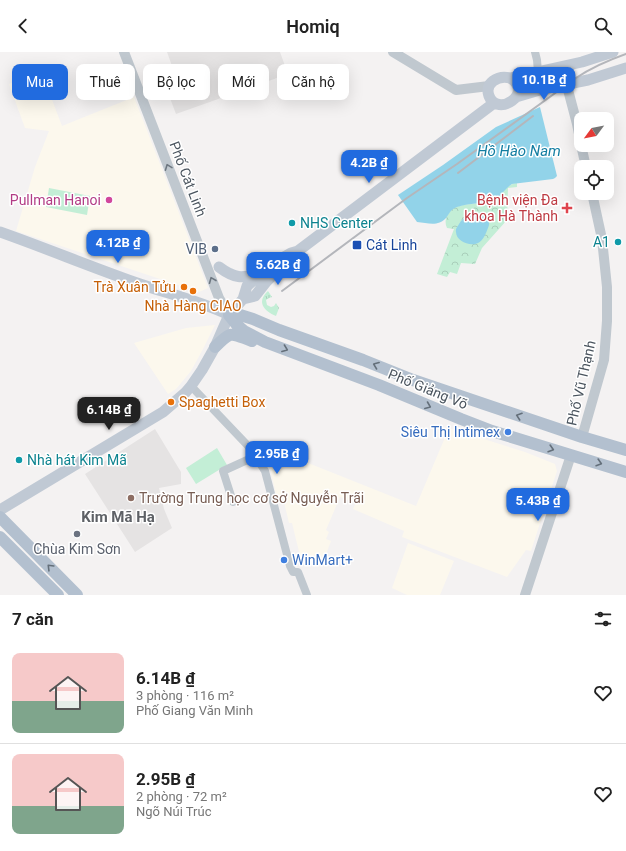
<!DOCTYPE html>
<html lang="vi">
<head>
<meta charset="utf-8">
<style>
	:root { --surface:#fff; --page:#f2f2f2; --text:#222; --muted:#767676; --line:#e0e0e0; --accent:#216bdf }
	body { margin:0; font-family:Roboto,sans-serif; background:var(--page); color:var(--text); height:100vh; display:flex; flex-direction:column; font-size:15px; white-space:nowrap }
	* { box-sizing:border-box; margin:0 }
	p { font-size:13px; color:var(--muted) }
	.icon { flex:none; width:22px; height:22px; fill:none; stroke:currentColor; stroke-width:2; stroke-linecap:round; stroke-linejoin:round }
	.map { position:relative; height:543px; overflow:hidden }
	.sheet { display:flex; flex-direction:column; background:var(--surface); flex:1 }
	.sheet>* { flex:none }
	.top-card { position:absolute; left:12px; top:12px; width:400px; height:36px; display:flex; gap:8px }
	.needle { width:26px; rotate:238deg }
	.buttons { position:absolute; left:574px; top:60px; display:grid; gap:8px }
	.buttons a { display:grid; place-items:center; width:40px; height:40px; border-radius:8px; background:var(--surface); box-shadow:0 4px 16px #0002; font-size:20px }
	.price { position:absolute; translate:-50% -34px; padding:0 9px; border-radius:8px; background:var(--accent); color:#fff; font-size:13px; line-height:26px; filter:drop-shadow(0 1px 2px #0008) }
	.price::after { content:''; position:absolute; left:50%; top:24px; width:12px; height:9px; margin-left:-6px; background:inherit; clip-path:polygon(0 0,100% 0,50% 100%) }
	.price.on { background:#222; color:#fff }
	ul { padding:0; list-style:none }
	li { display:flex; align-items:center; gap:12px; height:100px; padding:0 12px }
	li+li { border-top:1px solid var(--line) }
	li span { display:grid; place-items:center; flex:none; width:112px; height:80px; border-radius:8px; color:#555 }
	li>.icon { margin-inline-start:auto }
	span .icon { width:48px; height:48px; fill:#fffc; stroke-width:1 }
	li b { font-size:17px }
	h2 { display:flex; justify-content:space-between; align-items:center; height:48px; padding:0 12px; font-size:17px }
	.chip { padding:0 14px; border-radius:8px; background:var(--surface); box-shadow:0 4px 16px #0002; font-size:14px; line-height:36px }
	.chip.on { background:var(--accent); color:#fff }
	header { display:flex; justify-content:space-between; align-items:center; height:52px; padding:0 12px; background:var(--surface); font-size:18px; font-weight:600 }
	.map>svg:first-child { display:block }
	.commercial { fill:#fcf8ed }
	.education { fill:#e5e3e3 }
	.grass { fill:url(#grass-tufts) }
	.forest { fill:url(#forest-crowns) }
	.garden { fill:#c3eed6 }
	.water { fill:#92d3e9 }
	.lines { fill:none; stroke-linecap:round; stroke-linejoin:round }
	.minor { stroke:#c0c8cf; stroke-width:8 }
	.tertiary { stroke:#c0c8cf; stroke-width:10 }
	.secondary { stroke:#c0c9d4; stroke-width:11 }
	.primary { stroke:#b3c0cf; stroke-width:12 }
	.rail { stroke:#b4b6bb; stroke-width:2 }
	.oneway { stroke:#6d7780 }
	.oneway2 { stroke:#646f7a }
	.hotel-dot { fill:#d1479c; stroke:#fff; stroke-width:1.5 }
	.health-dot { fill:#e0444e; stroke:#fff; stroke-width:1.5 }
	.culture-dot { fill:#0f9aa8; stroke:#fff; stroke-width:1.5 }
	.transit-dot { fill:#1a4fb4; stroke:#fff; stroke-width:1.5 }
	.service-dot { fill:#5c6f8a; stroke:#fff; stroke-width:1.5 }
	.food-dot { fill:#e8710a; stroke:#fff; stroke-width:1.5 }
	.shop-dot { fill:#3f7fe0; stroke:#fff; stroke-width:1.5 }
	.education-dot { fill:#8d6e63; stroke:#fff; stroke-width:1.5 }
	.worship-dot { fill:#6b7280; stroke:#fff; stroke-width:1.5 }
	.labels { text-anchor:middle; stroke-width:3; stroke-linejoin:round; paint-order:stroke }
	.street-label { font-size:14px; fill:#4a545e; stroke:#fff }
	.hotel-label { font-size:14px; fill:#b23c85; stroke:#fff; text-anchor:end }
	.health-label { font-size:14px; fill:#be3a42; stroke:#fff; text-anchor:end }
	.culture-label { font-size:14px; fill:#0d838f; stroke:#fff; text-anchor:start }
	.transit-label { font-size:14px; fill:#164399; stroke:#fff; text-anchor:start }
	.service-label { font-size:14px; fill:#4e5e75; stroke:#fff; text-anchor:end }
	.food-label { font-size:14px; fill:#c56008; stroke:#fff; text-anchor:end }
	.shop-label { font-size:14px; fill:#366cbe; stroke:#fff; text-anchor:end }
	.education-label { font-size:14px; fill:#785e54; stroke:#fff; text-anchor:start }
	.worship-label { font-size:14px; fill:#5b616d; stroke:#fff }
	.water-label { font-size:15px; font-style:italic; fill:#127da1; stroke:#fff }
	.neighbourhood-label { font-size:15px; font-weight:bold; fill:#5e6166; stroke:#fff }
</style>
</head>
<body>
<header><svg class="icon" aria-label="back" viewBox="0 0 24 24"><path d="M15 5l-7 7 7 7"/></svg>Homiq<svg class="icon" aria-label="search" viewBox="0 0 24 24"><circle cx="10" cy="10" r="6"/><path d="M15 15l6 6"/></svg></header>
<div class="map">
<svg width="626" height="543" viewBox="0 0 626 543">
	<defs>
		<pattern id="grass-tufts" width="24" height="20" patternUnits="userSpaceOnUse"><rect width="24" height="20" fill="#c3eed6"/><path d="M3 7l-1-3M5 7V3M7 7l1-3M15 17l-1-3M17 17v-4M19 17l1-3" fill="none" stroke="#a9ceba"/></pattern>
		<pattern id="forest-crowns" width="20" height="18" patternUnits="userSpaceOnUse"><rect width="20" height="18" fill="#c3eed6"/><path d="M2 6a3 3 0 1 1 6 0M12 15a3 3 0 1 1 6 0" fill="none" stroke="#a9ceba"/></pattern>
	</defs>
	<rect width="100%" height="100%" fill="#f4f2f2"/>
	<path class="commercial" d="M 42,21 L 62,74 L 134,45 L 208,236 L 199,240 L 16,179 L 35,115 L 49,79 L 25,76 L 9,32 Z
		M 215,273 L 203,297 L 191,319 L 176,337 L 168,342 L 134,291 L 186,276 Z
		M 449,376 L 525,400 L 555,412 L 557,419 L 531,499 L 526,498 L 507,525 L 402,485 L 404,479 L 353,457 L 356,451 L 340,445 L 326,478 L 329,480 L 326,487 L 331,489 L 325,505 L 302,512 L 292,471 L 289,471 L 283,446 L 277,447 L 269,411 L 281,410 L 283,401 L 416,454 Z
		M 408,491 L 454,509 L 440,543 L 407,543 L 392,536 Z"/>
	<path class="education" d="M 167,0 L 280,0 L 288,22 L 176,62 L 165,33 L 177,28 Z
		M 155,377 L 181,420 L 181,432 L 159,436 L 164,457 L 172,476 L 135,500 L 85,422 Z"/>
	<path class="grass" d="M 268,239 L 272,245 L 269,246 L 266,248 L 267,253 L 271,255 L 274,254 L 276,251 L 279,256 L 276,264 C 264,259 256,250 268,239 Z"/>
	<path class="forest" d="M 517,131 L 517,135 L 508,136 L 507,168 L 482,196 L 475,212 L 461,211 L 457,222 L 450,220 L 447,225 L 437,222 L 454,177 L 447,176 C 443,168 448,159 456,155 C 463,152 482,151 491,150 C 502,145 505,132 517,131 Z"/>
	<path class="garden" d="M 49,136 L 90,144 L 87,163 L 46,155 Z
		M 217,396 L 227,413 L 196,432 L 186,416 Z"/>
	<path class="water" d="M 540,55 L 557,124 L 555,126 L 553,127 L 512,132 C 504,137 500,146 491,150 C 481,151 466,152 457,155 C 451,157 449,162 446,166 C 438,175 428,171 417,170 L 398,143 L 443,113 L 496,75 Z
		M 478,162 C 485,164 492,168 488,176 C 486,181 483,189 478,191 C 470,195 456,189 456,180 C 455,177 458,174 459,172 C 464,164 469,163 478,162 Z"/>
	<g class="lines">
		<path class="minor" d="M 535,0 L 537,8 L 538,20
			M 191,334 L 251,397 L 265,419 L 290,514 L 293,520 L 298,520 L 307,543
			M 233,450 L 223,419 L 256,404"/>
		<path class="tertiary" d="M 124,0 L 219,246 L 229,263
			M 393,0 L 456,38 L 489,34
			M 562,15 L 577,72 L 581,92
			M 581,93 L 586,115
			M 582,385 L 604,308 L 607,269 L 607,235 L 602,187 L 592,141
			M 525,543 L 571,403"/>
		<path class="secondary" d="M 510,26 C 535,41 497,66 489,44 C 484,31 498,23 510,26 L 582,10 L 613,0
			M 516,45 L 543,37 L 588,28 L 626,16
			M 0,180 C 45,196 89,214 134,230 C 165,241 198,248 229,263
			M 219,215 C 235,227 241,226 260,222
			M 243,247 L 255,244 L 266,230 L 280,216 L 294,206 L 298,199 L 494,51
			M 0,458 L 163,360 L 185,341 L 191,334 L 202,318 L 215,295 L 229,263 L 243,247 L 247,234 L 261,222 L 277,209 L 291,201 L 298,199"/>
		<path class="primary" d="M 229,263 L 237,273 L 244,279 L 265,290 L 379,333 L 461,367 L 492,379 L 626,420
			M 229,263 L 237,262 L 253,267 L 279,278 L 363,308 L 413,328 L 582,385 L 626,398
			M 215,295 C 232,278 230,281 252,289
			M 0,465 L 77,543
			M 0,485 L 58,543"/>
		<path class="rail" d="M 458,121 L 533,64
			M 282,239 L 407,146 L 457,112 L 576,26 C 591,16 609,8 626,2"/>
	</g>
	<defs><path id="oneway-chevron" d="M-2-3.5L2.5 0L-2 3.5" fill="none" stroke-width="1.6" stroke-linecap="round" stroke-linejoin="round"/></defs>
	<g class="oneway">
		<use href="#oneway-chevron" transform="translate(168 115) rotate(-111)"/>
		<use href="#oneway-chevron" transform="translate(212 228) rotate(-112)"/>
	</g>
	<g class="oneway2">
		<use href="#oneway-chevron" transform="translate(285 297) rotate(21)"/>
		<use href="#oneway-chevron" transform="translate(376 313) rotate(-159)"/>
		<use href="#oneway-chevron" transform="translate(428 354) rotate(22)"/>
		<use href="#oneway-chevron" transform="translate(519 364) rotate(-161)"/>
		<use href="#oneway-chevron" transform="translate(551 397) rotate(17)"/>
		<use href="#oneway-chevron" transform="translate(599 411) rotate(17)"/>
		<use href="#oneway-chevron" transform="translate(50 515) rotate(-135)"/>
	</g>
	<circle class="hotel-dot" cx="109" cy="148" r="4"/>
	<path class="health-dot" d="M565 150h4v4h4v4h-4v4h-4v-4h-4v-4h4z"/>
	<g class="culture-dot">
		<circle cx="292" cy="171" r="4"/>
		<circle cx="618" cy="190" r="4"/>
		<circle cx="19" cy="408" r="4"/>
	</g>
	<rect class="transit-dot" x="352" y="188" width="10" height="10" rx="2"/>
	<circle class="service-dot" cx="215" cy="197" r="4"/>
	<g class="food-dot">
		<circle cx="184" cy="235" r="4"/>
		<circle cx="193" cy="239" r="4"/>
		<circle cx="171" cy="350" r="4"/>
	</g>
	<g class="shop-dot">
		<circle cx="508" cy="380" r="4"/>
		<circle cx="284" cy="508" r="4"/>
	</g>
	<circle class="education-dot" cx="131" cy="446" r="4"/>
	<circle class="worship-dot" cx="77" cy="482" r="4"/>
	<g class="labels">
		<g class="street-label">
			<text transform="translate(188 127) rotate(69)" y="5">Phố Cát Linh</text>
			<text transform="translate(581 331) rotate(-77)" y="5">Phố Vũ Thạnh</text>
			<text transform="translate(428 337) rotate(22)" y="5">Phố Giảng Võ</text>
		</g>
		<g class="hotel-label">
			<text x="101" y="153">Pullman Hanoi</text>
		</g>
		<g class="health-label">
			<text x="558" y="153">Bệnh viện Đa<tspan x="558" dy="16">khoa Hà Thành</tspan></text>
		</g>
		<g class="culture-label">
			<text x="300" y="176">NHS Center</text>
			<text x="610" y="195" text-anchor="end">A1</text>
			<text x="27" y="413">Nhà hát Kim Mã</text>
		</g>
		<g class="transit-label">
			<text x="366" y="198">Cát Linh</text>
		</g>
		<g class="service-label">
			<text x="207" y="202">VIB</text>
		</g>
		<g class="food-label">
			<text x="176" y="240">Trà Xuân Tửu</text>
			<text x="193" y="259" text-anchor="middle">Nhà Hàng CIAO</text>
			<text x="179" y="355" text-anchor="start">Spaghetti Box</text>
		</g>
		<g class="shop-label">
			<text x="500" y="385">Siêu Thị Intimex</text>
			<text x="292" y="513" text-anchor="start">WinMart+</text>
		</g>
		<g class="education-label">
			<text x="139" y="451">Trường Trung học cơ sở Nguyễn Trãi</text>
		</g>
		<g class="worship-label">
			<text x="77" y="502">Chùa Kim Sơn</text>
		</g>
		<g class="water-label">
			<text x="519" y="104">Hồ Hào Nam</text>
		</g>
		<g class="neighbourhood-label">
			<text x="118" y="470">Kim Mã Hạ</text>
		</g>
	</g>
</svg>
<div class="buttons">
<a><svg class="needle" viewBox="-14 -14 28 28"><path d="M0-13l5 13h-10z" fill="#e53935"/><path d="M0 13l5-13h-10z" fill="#767676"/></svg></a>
<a><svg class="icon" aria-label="locate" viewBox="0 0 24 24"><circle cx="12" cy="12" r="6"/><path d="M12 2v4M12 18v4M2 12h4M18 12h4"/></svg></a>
</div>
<b class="price" style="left:544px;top:49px">10.1B ₫</b>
<b class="price" style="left:369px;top:132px">4.2B ₫</b>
<b class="price" style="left:118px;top:212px">4.12B ₫</b>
<b class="price" style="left:278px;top:234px">5.62B ₫</b>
<b class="price on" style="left:109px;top:379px">6.14B ₫</b>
<b class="price" style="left:277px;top:423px">2.95B ₫</b>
<b class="price" style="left:538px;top:470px">5.43B ₫</b>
<div class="top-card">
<a class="chip on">Mua</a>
<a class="chip">Thuê</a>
<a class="chip">Bộ lọc</a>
<a class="chip">Mới</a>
<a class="chip">Căn hộ</a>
</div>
</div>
<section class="sheet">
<h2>7 căn<svg class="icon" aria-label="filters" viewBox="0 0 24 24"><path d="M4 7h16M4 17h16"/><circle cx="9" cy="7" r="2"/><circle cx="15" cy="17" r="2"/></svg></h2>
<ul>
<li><span style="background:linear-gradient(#f6c9c9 60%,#7fa58c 0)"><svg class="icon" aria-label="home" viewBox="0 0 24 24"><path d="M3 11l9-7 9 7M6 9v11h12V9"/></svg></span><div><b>6.14B ₫</b><p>3 phòng · 116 m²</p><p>Phố Giang Văn Minh</p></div><svg class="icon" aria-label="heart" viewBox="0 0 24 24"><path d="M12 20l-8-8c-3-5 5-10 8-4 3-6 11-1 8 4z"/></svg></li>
<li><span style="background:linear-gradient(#f6c9c9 65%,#7fa58c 0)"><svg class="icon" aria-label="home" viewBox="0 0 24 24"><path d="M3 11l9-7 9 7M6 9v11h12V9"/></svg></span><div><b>2.95B ₫</b><p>2 phòng · 72 m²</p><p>Ngõ Núi Trúc</p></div><svg class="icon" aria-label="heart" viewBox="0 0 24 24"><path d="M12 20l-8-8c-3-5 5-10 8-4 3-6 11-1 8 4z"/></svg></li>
</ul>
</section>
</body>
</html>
